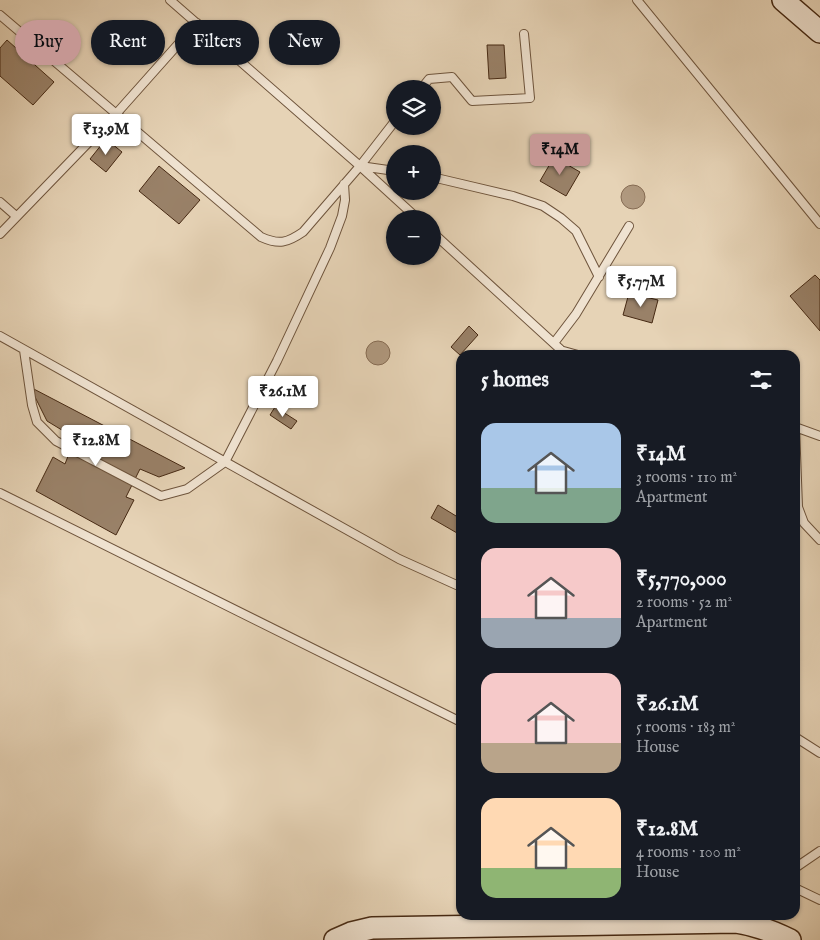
<!DOCTYPE html>
<html lang="en">
<head>
<meta charset="utf-8">
<style>
	:root { --surface:#171b24; --page:#242831; --text:#f1f3f6; --muted:#9ea1a6; --accent:#c59692 }
	body { margin:0; font-family:"IM FELL English",serif; background:var(--page); color:var(--text); height:100vh; display:flex; flex-direction:column; font-size:19px; white-space:nowrap }
	* { box-sizing:border-box; margin:0 }
	p { font-size:16px; color:var(--muted) }
	.icon { flex:none; width:28px; height:28px; fill:none; stroke:currentColor; stroke-width:2; stroke-linecap:round; stroke-linejoin:round }
	.map { position:relative; flex:1; overflow:hidden }
	.side { position:absolute; left:456px; top:350px; width:344px; height:570px; display:flex; flex-direction:column; background:var(--surface); border-radius:15px; box-shadow:0 1px 4px #0004 }
	.side>* { flex:none }
	.guide { position:absolute; left:15px; top:20px; width:366px; height:45px; display:flex; gap:10px }
	.fabs { position:absolute; left:386px; top:80px; display:grid; gap:10px }
	.fabs a { display:grid; place-items:center; width:55px; height:55px; border-radius:50%; background:var(--surface); box-shadow:0 1px 4px #0004; font-size:25px }
	.price { position:absolute; translate:-50% -42px; padding:0 11px; border-radius:5px; background:#fff; color:#222; font-size:16px; line-height:32px; filter:drop-shadow(0 1px 2px #0008) }
	.price::after { content:''; position:absolute; left:50%; top:30px; width:15px; height:11px; margin-left:-8px; background:inherit; clip-path:polygon(0 0,100% 0,50% 100%) }
	.price.active { background:var(--accent); color:#111 }
	ul { padding:0; list-style:none }
	li { display:flex; align-items:center; gap:15px; height:125px; padding:0 25px }
	li span { display:grid; place-items:center; flex:none; width:140px; height:100px; border-radius:15px; color:#555 }
	li>.icon { margin-inline-start:auto }
	span .icon { width:60px; height:60px; fill:#fffc; stroke-width:1 }
	li b { font-size:21px }
	h2 { display:flex; justify-content:space-between; align-items:center; height:60px; padding:0 25px; font-size:21px }
	.tag { padding:0 18px; border-radius:22px; background:var(--surface); box-shadow:0 1px 4px #0004; font-size:18px; line-height:45px }
	.tag.active { background:var(--accent); color:#111 }
	.map>svg:first-child { display:block }
	.water { fill:#b0997f; stroke:#866c54 }
	.building { fill:#998168; stroke:#462913 }
	.lines { fill:none; stroke-linecap:round; stroke-linejoin:round }
	.lane-casing { stroke:#6e543c; stroke-width:10 }
	.secondary-casing { stroke:#462913; stroke-width:24 }
	.lane { stroke:#efe2d0; stroke-width:8 }
	.secondary { stroke:#efe2d0; stroke-width:21 }
</style>
</head>
<body>
<div class="map">
<svg width="820" height="940" viewBox="0 0 820 940">
	<rect width="100%" height="100%" fill="#e6d3b6"/>
	<filter id="stains"><feTurbulence type="fractalNoise" baseFrequency=".004" numOctaves="4"/><feColorMatrix values="0 0 0 0 .2 0 0 0 0 .09 0 0 0 0 .02 0 0 0 .5 -.17"/></filter>
	<radialGradient id="worn" r=".72"><stop offset=".6" stop-color="#630" stop-opacity="0"/><stop offset="1" stop-color="#630" stop-opacity=".3"/></radialGradient>
	<path class="water" d="M621 197a12 12 0 1 1 24 0a12 12 0 1 1-24 0Z
		M366 353a12 12 0 1 1 24 0a12 12 0 1 1-24 0Z"/>
	<path class="building" d="M 7,40 L 54,82 L 33,105 L 0,76 L 0,48 Z
		M 487,45 L 504,45 L 506,78 L 489,79 Z
		M 106,139 L 122,152 L 106,172 L 90,159 Z
		M 554,157 L 580,172 L 566,196 L 540,181 Z
		M 159,166 L 200,200 L 179,224 L 139,191 Z
		M 815,275 L 820,280 L 820,331 L 790,296 Z
		M 629,293 L 658,300 L 652,323 L 623,315 Z
		M 469,326 L 478,335 L 460,355 L 451,347 Z
		M 30,387 L 185,468 L 159,477 L 140,469 L 126,497 L 134,500 L 116,535 L 36,491 L 53,457 L 65,464 L 75,438 L 47,421 Z
		M 275,407 L 297,421 L 291,429 L 270,415 Z
		M 438,505 L 461,519 L 461,525 L 457,533 L 431,518 Z"/>
	<g class="lines">
		<defs>
			<path id="lane" d="M 170,0 L 360,166 L 418,219
				M 637,0 L 820,224
				M 0,15 L 261,237 C 279,245 287,243 303,232 L 360,166 L 395,121
				M 421,89 L 429,79 L 452,77 L 472,101 L 530,98 L 524,34
				M 360,166 L 395,171
				M 432,177 L 513,196 L 543,206 L 561,218 L 576,231 L 599,277
				M 0,202 L 16,216
				M 432,232 L 560,349 L 564,355
				M 0,234 L 116,114 L 197,23
				M 0,336 L 399,559 L 461,587
				M 554,343 L 576,314 L 629,226
				M 24,350 L 32,405 L 37,422 L 56,441 L 161,496 L 187,489 L 225,462 L 277,361 L 330,248 L 342,216 L 345,200 L 344,184
				M 560,350 L 578,355
				M 795,427 L 798,507 L 804,523 L 820,540
				M 795,427 L 820,436
				M 0,493 L 461,722
				M 795,737 L 820,753
				M 795,868 L 820,851
				M 795,888 L 820,900"/>
			<path id="secondary" d="M 783,0 L 820,32
				M 335,940 L 351,933 L 372,928 L 736,922 C 756,925 772,931 790,940"/>
		</defs>
		<use href="#lane" class="lane-casing"/>
		<use href="#secondary" class="secondary-casing"/>
		<use href="#lane" class="lane"/>
		<use href="#secondary" class="secondary"/>
	</g>
	<rect width="100%" height="100%" filter="url(#stains)"/>
	<rect width="100%" height="100%" fill="url(#worn)"/>
</svg>
<div class="fabs">
<a><svg class="icon" aria-label="layers" viewBox="0 0 24 24"><path d="M12 4l9 5-9 5-9-5zM3 14l9 5 9-5"/></svg></a>
<a>+</a>
<a>−</a>
</div>
<b class="price" style="left:106px;top:156px">₹13.9M</b>
<b class="price active" style="left:560px;top:176px">₹14M</b>
<b class="price" style="left:641px;top:308px">₹5.77M</b>
<b class="price" style="left:283px;top:418px">₹26.1M</b>
<b class="price" style="left:96px;top:467px">₹12.8M</b>
<div class="guide">
<a class="tag active">Buy</a>
<a class="tag">Rent</a>
<a class="tag">Filters</a>
<a class="tag">New</a>
</div>
<section class="side">
<h2>5 homes<svg class="icon" aria-label="filters" viewBox="0 0 24 24"><path d="M4 7h16M4 17h16"/><circle cx="9" cy="7" r="2"/><circle cx="15" cy="17" r="2"/></svg></h2>
<ul>
<li><span style="background:linear-gradient(#a9c7e8 65%,#7fa58c 0)"><svg class="icon" aria-label="home" viewBox="0 0 24 24"><path d="M3 11l9-7 9 7M6 9v11h12V9"/></svg></span><div><b>₹14M</b><p>3 rooms · 110 m²</p><p>Apartment</p></div></li>
<li><span style="background:linear-gradient(#f6c9c9 70%,#9aa5b1 0)"><svg class="icon" aria-label="home" viewBox="0 0 24 24"><path d="M3 11l9-7 9 7M6 9v11h12V9"/></svg></span><div><b>₹5,770,000</b><p>2 rooms · 52 m²</p><p>Apartment</p></div></li>
<li><span style="background:linear-gradient(#f6c9c9 70%,#b9a48a 0)"><svg class="icon" aria-label="home" viewBox="0 0 24 24"><path d="M3 11l9-7 9 7M6 9v11h12V9"/></svg></span><div><b>₹26.1M</b><p>5 rooms · 183 m²</p><p>House</p></div></li>
<li><span style="background:linear-gradient(#ffd9b3 70%,#8fb573 0)"><svg class="icon" aria-label="home" viewBox="0 0 24 24"><path d="M3 11l9-7 9 7M6 9v11h12V9"/></svg></span><div><b>₹12.8M</b><p>4 rooms · 100 m²</p><p>House</p></div></li>
</ul>
</section>
</div>
</body>
</html>
